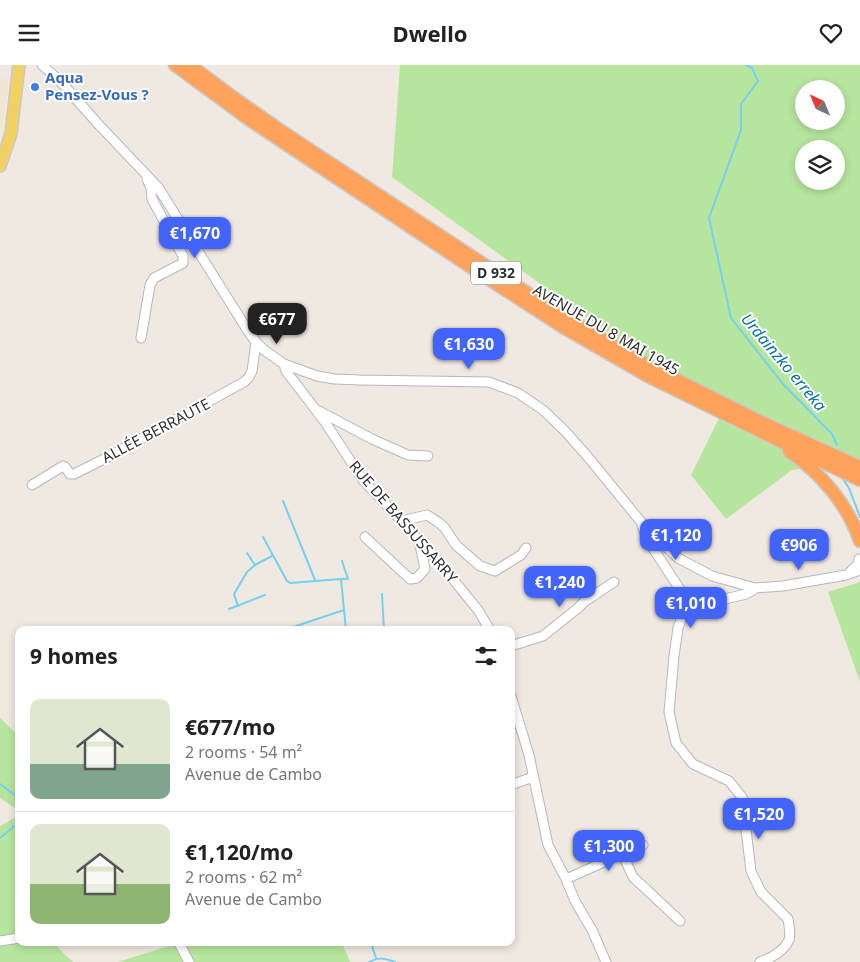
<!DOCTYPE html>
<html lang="en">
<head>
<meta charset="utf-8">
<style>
	:root { --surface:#fff; --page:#f6f6f6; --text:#222; --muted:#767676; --line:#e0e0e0; --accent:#4264fb }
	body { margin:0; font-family:"Noto Sans",sans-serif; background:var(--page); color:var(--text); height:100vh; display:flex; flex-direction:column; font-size:19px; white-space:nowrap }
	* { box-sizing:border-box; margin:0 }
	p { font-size:16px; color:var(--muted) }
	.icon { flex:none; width:28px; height:28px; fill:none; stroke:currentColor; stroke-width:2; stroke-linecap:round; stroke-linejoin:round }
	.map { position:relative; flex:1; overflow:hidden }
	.panel { position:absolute; left:15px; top:561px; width:500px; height:320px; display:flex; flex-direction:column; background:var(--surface); border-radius:10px; box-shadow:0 2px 8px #0003 }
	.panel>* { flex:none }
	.needle { width:32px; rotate:316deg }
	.fabs { position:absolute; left:795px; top:15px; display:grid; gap:10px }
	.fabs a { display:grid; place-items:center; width:50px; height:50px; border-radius:50%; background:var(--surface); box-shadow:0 2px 8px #0003; font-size:25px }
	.price { position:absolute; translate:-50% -42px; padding:0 11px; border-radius:10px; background:var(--accent); color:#fff; font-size:16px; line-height:32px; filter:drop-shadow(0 1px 2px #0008) }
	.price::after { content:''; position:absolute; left:50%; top:30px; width:15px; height:11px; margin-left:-8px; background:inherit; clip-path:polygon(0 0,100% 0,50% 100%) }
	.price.on { background:#222; color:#fff }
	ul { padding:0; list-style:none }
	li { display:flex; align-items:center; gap:15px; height:125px; padding:0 15px }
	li+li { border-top:1px solid var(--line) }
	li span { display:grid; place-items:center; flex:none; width:140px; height:100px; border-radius:10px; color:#555 }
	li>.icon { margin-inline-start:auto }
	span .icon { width:60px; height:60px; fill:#fffc; stroke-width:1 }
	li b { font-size:21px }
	h2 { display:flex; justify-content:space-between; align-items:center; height:60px; padding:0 15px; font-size:21px }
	header { display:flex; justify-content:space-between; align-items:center; height:65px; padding:0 15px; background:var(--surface); font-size:22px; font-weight:700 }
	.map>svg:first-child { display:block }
	.education { fill:#f0e6d1 }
	.green { fill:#b6e59e; fill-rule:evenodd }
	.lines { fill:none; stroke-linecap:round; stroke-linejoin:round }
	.stream { stroke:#75cff0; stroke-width:2 }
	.minor-casing { stroke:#b4b7c1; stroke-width:11 }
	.major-casing { stroke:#c9c9c9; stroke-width:14 }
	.highway-casing { stroke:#c9c9c9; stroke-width:15 }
	.minor { stroke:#fff; stroke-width:9 }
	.major { stroke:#f2d163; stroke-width:11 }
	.highway { stroke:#ffa35c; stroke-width:12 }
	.shop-dot { fill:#3f7fe0; stroke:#fff; stroke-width:2 }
	.labels { text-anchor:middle; stroke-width:4; stroke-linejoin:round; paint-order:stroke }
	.shield { fill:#fff; stroke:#6d6d6d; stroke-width:1 }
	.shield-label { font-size:14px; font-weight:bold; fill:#2e2e2e }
	.shop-label { font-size:15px; font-weight:bold; fill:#366cbe; stroke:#fff; text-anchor:start }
	.street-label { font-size:15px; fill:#2e2e2e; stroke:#fff }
	.water-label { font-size:16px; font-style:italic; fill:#0d6fa3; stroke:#fff }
</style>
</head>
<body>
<header><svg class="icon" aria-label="menu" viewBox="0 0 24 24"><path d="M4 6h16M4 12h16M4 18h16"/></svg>Dwello<svg class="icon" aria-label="heart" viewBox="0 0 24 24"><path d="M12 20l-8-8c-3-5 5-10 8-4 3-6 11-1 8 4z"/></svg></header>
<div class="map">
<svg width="860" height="897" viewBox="0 0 860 897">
	<rect width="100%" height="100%" fill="#efe9e1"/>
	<path class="education" d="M 0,13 L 9,15 L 0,74 Z"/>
	<path class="green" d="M 400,0 L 860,0 L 860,397 L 792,405 L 726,454 L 691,410 L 721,349 L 392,112 ZM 804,24 L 836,24 L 836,56 L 804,56 ZM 804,84 L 836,84 L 836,116 L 804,116 Z
		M 860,517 L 860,617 L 828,527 Z
		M 0,653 L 19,671 L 19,746 L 0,733 Z
		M 19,750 L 19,878 L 55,878 L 63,888 L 73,897 L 0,897 L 0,761 Z
		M 168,878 L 342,878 L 350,897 L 118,897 L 169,881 Z"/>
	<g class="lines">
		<path class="stream" d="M 746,0 L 752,3 L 758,16 L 741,39 L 741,65 L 709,153 L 731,253 L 783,319 L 832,369 L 837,380
			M 841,411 L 849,423 L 860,452
			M 283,436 L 315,515
			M 263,472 L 287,516 L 290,518 L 341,514 L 346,565
			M 247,488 L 255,500
			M 342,514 L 348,514 L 342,496
			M 382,529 L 384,565
			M 238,541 L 234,529 L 247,507 L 255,500 L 272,491
			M 229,544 L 265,530
			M 284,565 L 344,545
			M 0,719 L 19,733
			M 0,773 L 19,757
			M 371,878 L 376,893
			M 369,897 C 378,892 385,893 395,897"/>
		<defs>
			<path id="minor" d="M 42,0 L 60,16 L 99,60 L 158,122 L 248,266 L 256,277 L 264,285 L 284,299 L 317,311 L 335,314 L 360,315 L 489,317 L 518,328 L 543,345 L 564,365 L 588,392 L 646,463 L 678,493 L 712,511 L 755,523 L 783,521 L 846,510 L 860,505
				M 141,273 L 150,220 L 154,213 L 183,198 L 183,191 L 152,134 L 151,123 L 147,114
				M 284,299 L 286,306 L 325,357 L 363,415 L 435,492 L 478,545 L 490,565
				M 319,346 L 372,374 L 408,390 L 428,391
				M 32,420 L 63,401 L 65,402 L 70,409 L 74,409 L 108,392 L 244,317 L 249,312 L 252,306 L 256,277
				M 401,456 L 427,450 L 438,457 L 444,462 L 456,480 L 480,501 L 495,506 L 521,490 L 526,483
				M 642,460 L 647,474 L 692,543
				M 365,472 L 410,514 L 417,513 L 425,504 L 419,475
				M 849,508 L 858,499 L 859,494
				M 755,523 L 753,525 L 746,529 L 700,540 L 683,549 L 678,563 L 674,591 L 669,647 L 676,678 L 693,699 L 729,716 L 742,732 L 751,806 L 761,827 L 788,854 C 789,861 791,869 789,875 C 784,886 771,893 760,897
				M 511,581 L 543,571 L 578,543 L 584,537 L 614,517
				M 511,631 L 529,690 L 548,780 L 566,814 L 575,836 L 592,865 L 606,897
				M 511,720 L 533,712
				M 622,788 L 633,812 L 680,856
				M 566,814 L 631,785 L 643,780
				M 0,876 L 19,873
				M 179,878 L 189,897"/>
			<path id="major" d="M 0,101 L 11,69 L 19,0"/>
			<path id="highway" d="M 175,0 L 250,55 L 492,216 L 563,262 L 648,311 L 760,366 L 860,415
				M 190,0 L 231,31 L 281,66 L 527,228 L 590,267 L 653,303 L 761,357 L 860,402
				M 789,386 C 821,408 848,440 860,476"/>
		</defs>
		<use href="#minor" class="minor-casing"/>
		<use href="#major" class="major-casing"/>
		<use href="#highway" class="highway-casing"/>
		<use href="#minor" class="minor"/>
		<use href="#major" class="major"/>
		<use href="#highway" class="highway"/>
	</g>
	<circle class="shop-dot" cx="35" cy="22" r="5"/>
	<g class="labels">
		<rect class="shield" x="471" y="196.5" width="50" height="23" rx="4"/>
		<g class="shield-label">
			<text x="496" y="213">D 932</text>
		</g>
		<g class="shop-label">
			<text x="45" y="18">Aqua<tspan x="45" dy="17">Pensez-Vous ?</tspan></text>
		</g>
		<g class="street-label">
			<text transform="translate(606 265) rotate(30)" y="5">AVENUE DU 8 MAI 1945</text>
			<text transform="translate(156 366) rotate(-28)" y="5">ALLÉE BERRAUTE</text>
			<text transform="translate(403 457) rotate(49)" y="5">RUE DE BASSUSSARRY</text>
		</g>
		<g class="water-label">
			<text transform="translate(784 297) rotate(50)" y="6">Urdainzko erreka</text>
		</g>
	</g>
</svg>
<div class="fabs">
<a><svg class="needle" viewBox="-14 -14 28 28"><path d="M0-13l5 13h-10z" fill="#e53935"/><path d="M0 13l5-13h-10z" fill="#767676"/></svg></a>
<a><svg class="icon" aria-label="layers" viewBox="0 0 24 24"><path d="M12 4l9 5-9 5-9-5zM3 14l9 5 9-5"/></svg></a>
</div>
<b class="price" style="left:195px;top:194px">€1,670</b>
<b class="price on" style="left:277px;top:280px">€677</b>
<b class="price" style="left:469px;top:305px">€1,630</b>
<b class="price" style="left:676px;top:496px">€1,120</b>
<b class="price" style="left:799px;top:506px">€906</b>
<b class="price" style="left:560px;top:543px">€1,240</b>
<b class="price" style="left:691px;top:564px">€1,010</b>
<b class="price" style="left:759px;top:775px">€1,520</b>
<b class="price" style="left:609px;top:807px">€1,300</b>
<section class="panel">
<h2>9 homes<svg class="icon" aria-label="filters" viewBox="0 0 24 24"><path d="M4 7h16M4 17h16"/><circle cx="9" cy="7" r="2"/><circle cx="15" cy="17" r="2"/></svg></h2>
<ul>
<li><span style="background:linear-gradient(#dfe7d0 65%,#7fa58c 0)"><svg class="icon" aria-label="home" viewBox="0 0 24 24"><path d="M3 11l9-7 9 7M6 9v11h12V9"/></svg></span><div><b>€677/mo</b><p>2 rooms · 54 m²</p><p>Avenue de Cambo</p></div></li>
<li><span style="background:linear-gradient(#dfe7d0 60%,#8fb573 0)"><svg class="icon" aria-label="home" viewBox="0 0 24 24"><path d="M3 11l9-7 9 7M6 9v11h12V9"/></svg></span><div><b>€1,120/mo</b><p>2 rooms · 62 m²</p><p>Avenue de Cambo</p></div></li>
</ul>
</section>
</div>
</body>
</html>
